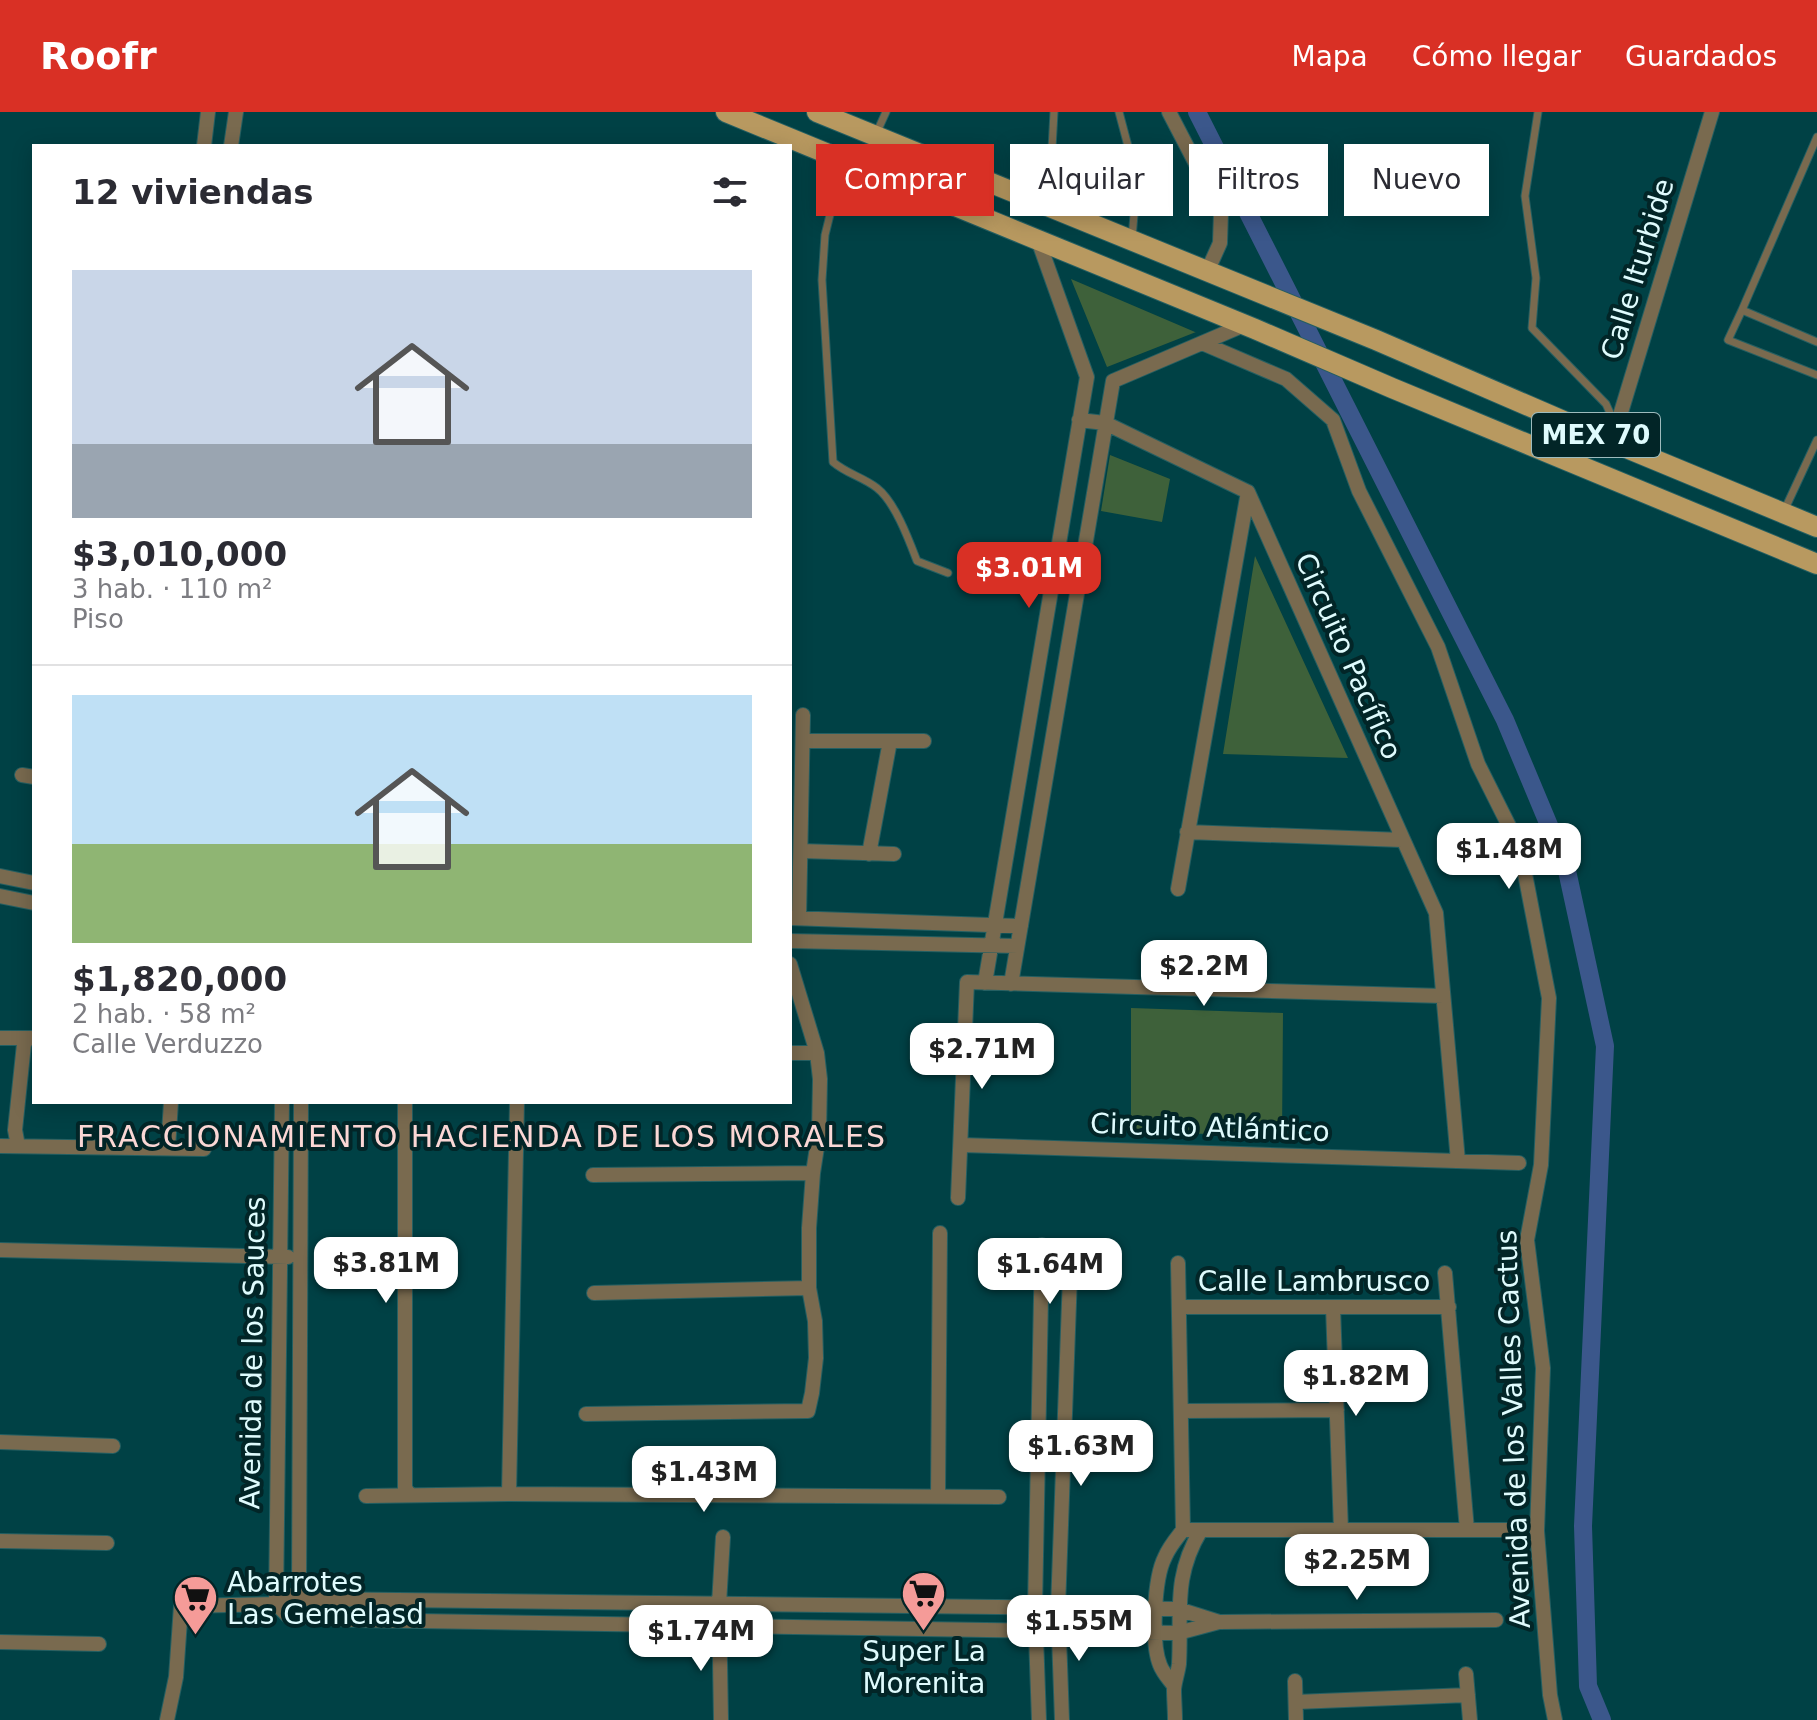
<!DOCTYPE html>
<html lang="es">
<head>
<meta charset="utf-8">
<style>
	:root { --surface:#fff; --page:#f7f7f7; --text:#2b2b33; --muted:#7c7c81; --line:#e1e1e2; --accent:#d93025 }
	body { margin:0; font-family:"DejaVu Sans",sans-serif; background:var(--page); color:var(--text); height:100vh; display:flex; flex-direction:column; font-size:30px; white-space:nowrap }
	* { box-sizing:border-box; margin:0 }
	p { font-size:26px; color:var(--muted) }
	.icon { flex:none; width:44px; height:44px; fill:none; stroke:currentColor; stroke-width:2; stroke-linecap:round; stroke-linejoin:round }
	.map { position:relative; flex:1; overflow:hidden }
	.drawer { position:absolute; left:32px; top:32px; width:760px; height:960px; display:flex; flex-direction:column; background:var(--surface); border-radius:0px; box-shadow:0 4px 20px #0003 }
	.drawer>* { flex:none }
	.guide { position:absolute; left:816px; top:32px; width:760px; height:72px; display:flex; gap:16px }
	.price { position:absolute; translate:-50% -68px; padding:0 18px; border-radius:16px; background:#fff; color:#222; font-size:26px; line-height:52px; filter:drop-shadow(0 2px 4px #0008) }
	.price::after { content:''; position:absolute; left:50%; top:48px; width:24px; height:18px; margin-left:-12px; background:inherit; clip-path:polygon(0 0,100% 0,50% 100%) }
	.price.selected { background:var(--accent); color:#fff }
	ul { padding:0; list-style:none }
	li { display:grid; align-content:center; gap:16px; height:424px; padding:0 40px }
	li+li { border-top:2px solid var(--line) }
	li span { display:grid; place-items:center; height:248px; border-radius:0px; color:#555 }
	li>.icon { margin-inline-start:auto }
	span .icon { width:144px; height:144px; fill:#fffc; stroke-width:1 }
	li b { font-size:34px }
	h2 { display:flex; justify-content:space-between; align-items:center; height:96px; padding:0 40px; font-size:34px }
	.tag { padding:0 28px; border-radius:0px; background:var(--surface); box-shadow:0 4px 20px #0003; font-size:28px; line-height:72px }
	.tag.selected { background:var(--accent); color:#fff }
	header { display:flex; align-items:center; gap:48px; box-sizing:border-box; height:112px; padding:0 40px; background:var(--accent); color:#fff }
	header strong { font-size:38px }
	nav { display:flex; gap:44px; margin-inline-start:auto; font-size:28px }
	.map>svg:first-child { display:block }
	.green { fill:#3e613a }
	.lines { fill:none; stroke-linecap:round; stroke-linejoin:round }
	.canal { stroke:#3b578b; stroke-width:18 }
	.lane-casing { stroke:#245f62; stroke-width:9 }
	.street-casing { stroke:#245f62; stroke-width:16 }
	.primary-casing { stroke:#245f62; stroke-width:22 }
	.lane { stroke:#796a4f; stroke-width:7 }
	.street { stroke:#796a4f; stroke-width:14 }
	.primary { stroke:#b89960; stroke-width:20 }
	.labels { text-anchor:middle; stroke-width:8; stroke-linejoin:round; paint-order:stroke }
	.shield { fill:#022527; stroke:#9dbbbd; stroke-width:2 }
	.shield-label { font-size:26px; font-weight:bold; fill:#dffbfd }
	.street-label { font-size:28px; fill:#dffbfd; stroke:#022527 }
	.poi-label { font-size:28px; fill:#dffbfd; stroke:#022527; text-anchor:start }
	.neighbourhood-label { font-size:30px; letter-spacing:2px; fill:#fbd7d5; stroke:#022527 }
</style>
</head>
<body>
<header>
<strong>Roofr</strong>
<nav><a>Mapa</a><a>Cómo llegar</a><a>Guardados</a></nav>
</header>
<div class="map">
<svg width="1817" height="1608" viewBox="0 0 1817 1608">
	<rect width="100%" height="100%" fill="#004145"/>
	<path class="green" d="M 1071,167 L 1195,220 L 1196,220 L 1107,255 Z
		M 1110,343 L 1170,367 L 1162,410 L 1101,399 Z
		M 1255,444 L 1348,646 L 1223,642 Z
		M 1131,896 L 1283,901 L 1282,1025 L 1131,1019 Z"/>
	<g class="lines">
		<path class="canal" d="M 1197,0 L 1505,608 L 1566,754 L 1605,934 L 1583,1414 L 1588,1574 L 1602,1608"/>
		<defs>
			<path id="lane" d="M 1119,0 L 1137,68 L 1132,126
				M 1538,0 L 1525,84 L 1536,166 L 1532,216 L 1606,292 L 1615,312
				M 876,22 L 886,0
				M 1817,25 L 1742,198 L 1817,230
				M 843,50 L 825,123 L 822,168 L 833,350 C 847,362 863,365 877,376 C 895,390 909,428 917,449 L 948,461
				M 1046,91 L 1050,73 L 1054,0
				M 1742,198 L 1728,228 L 1817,263
				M 1784,399 L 1817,328"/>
			<path id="street" d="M 1169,0 L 1221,100 L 1220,131 L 1207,160
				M 204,34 L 208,0
				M 231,34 L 236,0
				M 1202,231 L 1286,267 L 1333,308 L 1359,379 L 1438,535 L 1478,652 L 1520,736 L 1549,886 L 1541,1053 L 1527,1128 L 1543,1256 L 1537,1419 L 1550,1583 L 1555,1608
				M 1079,308 L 1105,311 L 1248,380 L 1436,801 L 1458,1049
				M 1612,330 L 1712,0
				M 803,629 L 924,629
				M 22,663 L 34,665
				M 1187,720 L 1402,728
				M 801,739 L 894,742
				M 869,742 L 890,629
				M 0,764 L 34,771
				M 1178,777 L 1248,380
				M 0,784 L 34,791
				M 790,806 L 1021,814
				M 799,806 L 803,603
				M 790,829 L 1017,834
				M 985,871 L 1087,265 L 1038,128
				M 1011,872 L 1113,269 L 1244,213
				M 0,926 L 34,926
				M 790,941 L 817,941
				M 405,990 L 405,1376 L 409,1382
				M 961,1033 L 1519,1051
				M 0,1034 L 204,1037
				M 18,1034 L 15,1018 L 24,932 L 28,926
				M 168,1036 L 171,990
				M 593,1063 L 813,1061
				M 958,1086 L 967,870 L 1443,884
				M 0,1138 L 288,1145
				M 1445,1161 L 1467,1418
				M 594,1181 L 809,1176
				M 1179,1195 L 1449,1195
				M 1333,1195 L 1341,1418
				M 1181,1299 L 1337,1298
				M 586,1302 L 808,1299 L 812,1281 L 816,1246 L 815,1209 L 809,1176 L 809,1116 L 813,1061 L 819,1022 L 820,967 L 817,941 L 790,852
				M 0,1330 L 113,1334
				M 509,1382 L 517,990
				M 366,1384 L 509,1382 L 999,1385
				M 938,1385 L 940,1121
				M 1183,1418 L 1507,1418
				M 0,1429 L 107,1431
				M 299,1480 L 308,1487 L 1178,1497 L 1219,1510
				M 299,1480 L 301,990
				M 276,1492 L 288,1504 L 355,1508 L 1178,1521 L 1219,1510 L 1496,1508
				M 276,1492 L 282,990
				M 0,1530 L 99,1532
				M 1466,1562 L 1470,1608
				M 1295,1569 L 1296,1608
				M 1174,1574 C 1169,1567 1163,1561 1160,1553 C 1151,1531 1154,1466 1165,1445 C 1169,1435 1176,1427 1183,1418 L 1178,1151
				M 1296,1590 L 1468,1583
				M 167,1608 L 176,1565 L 181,1494 L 276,1492 L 299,1480
				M 721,1608 L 719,1492 L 723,1425
				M 1039,1608 L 1035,1496 L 1042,1133
				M 1062,1608 L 1058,1496 L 1071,1135
				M 1175,1608 C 1175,1598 1174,1587 1174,1577 C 1175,1568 1178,1560 1179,1552 C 1182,1501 1172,1466 1201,1418"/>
			<path id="primary" d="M 726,0 L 1255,217 L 1392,276 L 1817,452
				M 817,0 L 1376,228 L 1612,330 L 1817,415"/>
		</defs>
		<use href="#lane" class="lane-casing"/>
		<use href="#street" class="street-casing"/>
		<use href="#primary" class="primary-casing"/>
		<use href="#lane" class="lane"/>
		<use href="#street" class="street"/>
		<use href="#primary" class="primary"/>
	</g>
	<defs>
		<symbol id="supermarket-pin" viewBox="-11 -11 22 30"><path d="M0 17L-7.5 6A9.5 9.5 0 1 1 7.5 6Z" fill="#f59b98" stroke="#022527"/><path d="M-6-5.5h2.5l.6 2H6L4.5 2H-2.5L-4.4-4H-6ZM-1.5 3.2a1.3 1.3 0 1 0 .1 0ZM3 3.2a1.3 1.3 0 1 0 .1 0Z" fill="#111"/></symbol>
	</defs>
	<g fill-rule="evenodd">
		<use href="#supermarket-pin" x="898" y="1456" width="51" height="69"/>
		<use href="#supermarket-pin" x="170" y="1460" width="51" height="69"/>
	</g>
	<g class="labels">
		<rect class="shield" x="1532" y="301" width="128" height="44" rx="6"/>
		<g class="shield-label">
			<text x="1596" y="332">MEX 70</text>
		</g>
		<g class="street-label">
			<text transform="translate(1637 157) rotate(-73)" y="10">Calle Iturbide</text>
			<text transform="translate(1349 544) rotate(66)" y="10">Circuito Pacífico</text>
			<text transform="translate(1210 1015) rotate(2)" y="10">Circuito Atlántico</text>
			<text x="1314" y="1179">Calle Lambrusco</text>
			<text transform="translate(252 1241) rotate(-89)" y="10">Avenida de los Sauces</text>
			<text transform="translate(1513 1317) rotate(-92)" y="10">Avenida de los Valles Cactus</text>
		</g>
		<g class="poi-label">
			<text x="227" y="1480">Abarrotes<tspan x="227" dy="32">Las Gemelasd</tspan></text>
			<text x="924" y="1549" text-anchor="middle">Super La<tspan x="924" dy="32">Morenita</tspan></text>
		</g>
		<g class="neighbourhood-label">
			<text x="482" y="1035">FRACCIONAMIENTO HACIENDA DE LOS MORALES</text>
		</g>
	</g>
</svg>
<b class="price selected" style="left:1029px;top:498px">$3.01M</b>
<b class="price" style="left:1509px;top:779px">$1.48M</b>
<b class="price" style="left:1204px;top:896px">$2.2M</b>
<b class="price" style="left:982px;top:979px">$2.71M</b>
<b class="price" style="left:386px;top:1193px">$3.81M</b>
<b class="price" style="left:1050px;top:1194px">$1.64M</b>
<b class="price" style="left:1356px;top:1306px">$1.82M</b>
<b class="price" style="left:1081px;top:1376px">$1.63M</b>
<b class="price" style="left:704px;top:1402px">$1.43M</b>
<b class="price" style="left:1357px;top:1490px">$2.25M</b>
<b class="price" style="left:1079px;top:1551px">$1.55M</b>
<b class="price" style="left:701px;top:1561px">$1.74M</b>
<div class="guide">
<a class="tag selected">Comprar</a>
<a class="tag">Alquilar</a>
<a class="tag">Filtros</a>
<a class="tag">Nuevo</a>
</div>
<section class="drawer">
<h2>12 viviendas<svg class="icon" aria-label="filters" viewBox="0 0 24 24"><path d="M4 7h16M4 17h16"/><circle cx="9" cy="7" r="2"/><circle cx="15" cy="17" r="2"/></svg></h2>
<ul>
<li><span style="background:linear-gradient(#c9d6e8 70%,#9aa5b1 0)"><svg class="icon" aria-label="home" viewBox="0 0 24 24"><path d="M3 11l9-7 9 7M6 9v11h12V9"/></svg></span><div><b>$3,010,000</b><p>3 hab. · 110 m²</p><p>Piso</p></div></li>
<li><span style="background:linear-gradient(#bfe0f5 60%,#8fb573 0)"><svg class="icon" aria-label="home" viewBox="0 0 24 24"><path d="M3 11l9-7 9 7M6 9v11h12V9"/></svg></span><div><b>$1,820,000</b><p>2 hab. · 58 m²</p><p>Calle Verduzzo</p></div></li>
</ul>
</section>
</div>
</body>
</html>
